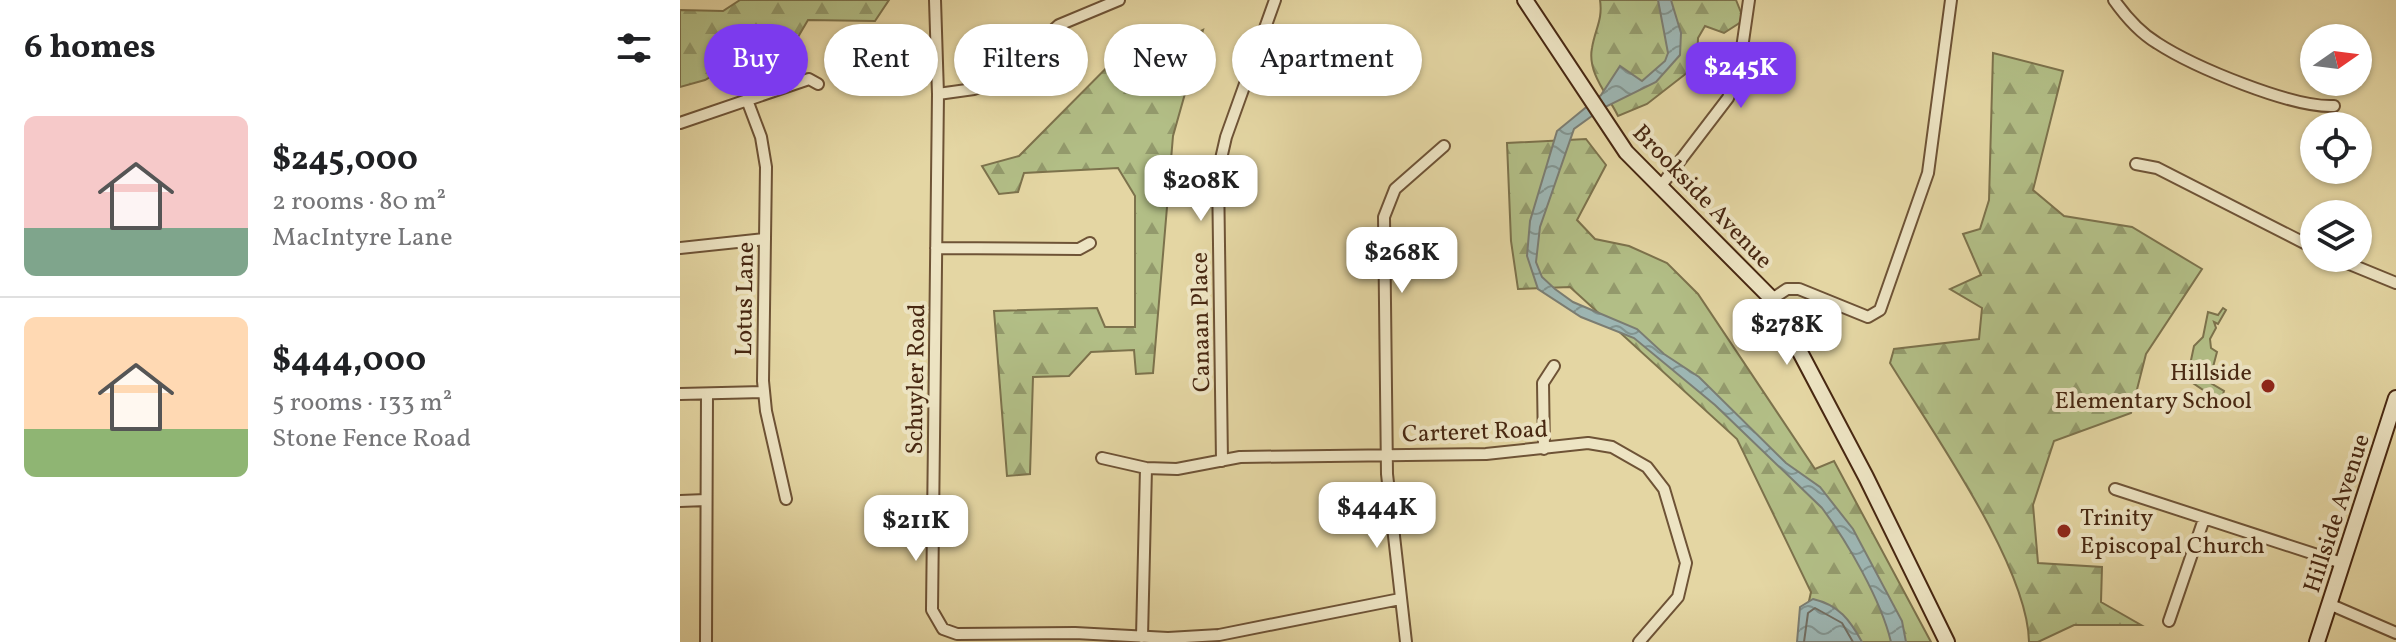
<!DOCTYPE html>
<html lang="en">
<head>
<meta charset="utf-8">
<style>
	:root { --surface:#fff; --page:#f6f6f6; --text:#202124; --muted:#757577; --line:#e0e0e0; --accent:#7c3aed }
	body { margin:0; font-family:Vollkorn,serif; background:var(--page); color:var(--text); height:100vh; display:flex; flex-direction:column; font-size:30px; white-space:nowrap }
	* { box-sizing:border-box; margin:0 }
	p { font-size:26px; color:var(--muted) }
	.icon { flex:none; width:44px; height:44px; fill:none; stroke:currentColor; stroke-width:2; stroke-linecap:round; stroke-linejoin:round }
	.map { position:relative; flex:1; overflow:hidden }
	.details { display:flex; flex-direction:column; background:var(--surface); width:680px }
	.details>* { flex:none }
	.banner { position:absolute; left:24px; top:24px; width:760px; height:72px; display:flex; gap:16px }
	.needle { width:52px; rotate:76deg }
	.controls { position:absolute; left:1620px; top:24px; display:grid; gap:16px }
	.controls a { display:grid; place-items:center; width:72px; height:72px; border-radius:50%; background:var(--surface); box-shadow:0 2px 6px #0004; font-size:40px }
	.price { position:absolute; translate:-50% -68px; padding:0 18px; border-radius:16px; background:#fff; color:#222; font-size:26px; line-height:52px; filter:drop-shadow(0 2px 4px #0008) }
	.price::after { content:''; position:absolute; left:50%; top:48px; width:24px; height:18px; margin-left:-12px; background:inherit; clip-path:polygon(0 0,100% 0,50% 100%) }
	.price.on { background:var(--accent); color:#fff }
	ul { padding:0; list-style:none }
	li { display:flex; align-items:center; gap:24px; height:200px; padding:0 24px }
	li+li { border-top:2px solid var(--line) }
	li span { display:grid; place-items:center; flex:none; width:224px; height:160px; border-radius:12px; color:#555 }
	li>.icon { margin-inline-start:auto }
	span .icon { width:96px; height:96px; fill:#fffc; stroke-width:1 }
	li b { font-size:34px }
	h2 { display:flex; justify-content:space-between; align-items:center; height:96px; padding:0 24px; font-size:34px }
	.chip { padding:0 28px; border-radius:36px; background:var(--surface); box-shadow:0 2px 6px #0004; font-size:28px; line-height:72px }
	.chip.on { background:var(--accent); color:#fff }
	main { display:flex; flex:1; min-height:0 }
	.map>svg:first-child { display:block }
	.green { fill:#b2be86; stroke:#7c724c; stroke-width:2 }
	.forest { fill:url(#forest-firs); stroke:#7c724c; stroke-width:2 }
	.water { fill:url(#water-waves); stroke:#7b7d72; stroke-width:2 }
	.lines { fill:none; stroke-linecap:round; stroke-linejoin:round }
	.shore { stroke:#726e62; stroke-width:2 }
	.street-casing { stroke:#6e5336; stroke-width:14 }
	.secondary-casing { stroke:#472711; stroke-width:18 }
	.street { stroke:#ede4c3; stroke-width:10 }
	.secondary { stroke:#ede4c3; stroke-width:14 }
	.poi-dot { fill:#8f2418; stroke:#ede4c3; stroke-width:3 }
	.labels { text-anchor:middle; stroke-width:8; stroke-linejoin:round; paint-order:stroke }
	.street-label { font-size:24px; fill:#472711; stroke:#ede4c3 }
	.poi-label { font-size:24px; fill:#472711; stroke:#ede4c3; text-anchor:end }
</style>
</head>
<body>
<main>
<section class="details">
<h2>6 homes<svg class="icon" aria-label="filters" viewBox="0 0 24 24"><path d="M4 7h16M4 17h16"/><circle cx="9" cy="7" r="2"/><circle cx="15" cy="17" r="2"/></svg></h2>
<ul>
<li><span style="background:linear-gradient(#f6c9c9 70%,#7fa58c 0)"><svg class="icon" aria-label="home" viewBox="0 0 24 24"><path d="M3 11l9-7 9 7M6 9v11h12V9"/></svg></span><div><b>$245,000</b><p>2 rooms · 80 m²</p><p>MacIntyre Lane</p></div></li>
<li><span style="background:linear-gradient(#ffd9b3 70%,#8fb573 0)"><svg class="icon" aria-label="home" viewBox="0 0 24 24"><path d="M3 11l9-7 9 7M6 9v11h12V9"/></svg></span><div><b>$444,000</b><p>5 rooms · 133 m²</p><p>Stone Fence Road</p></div></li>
</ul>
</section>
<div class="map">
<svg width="1716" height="642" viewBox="0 0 1716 642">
	<defs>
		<pattern id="forest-firs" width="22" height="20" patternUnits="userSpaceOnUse" patternTransform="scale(2)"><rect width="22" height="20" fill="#b2be86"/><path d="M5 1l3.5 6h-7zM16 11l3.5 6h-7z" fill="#939a6c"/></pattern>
		<pattern id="water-waves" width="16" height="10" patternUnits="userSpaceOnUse" patternTransform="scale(2)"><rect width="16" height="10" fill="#9db6b3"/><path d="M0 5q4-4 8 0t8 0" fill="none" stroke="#829490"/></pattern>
	</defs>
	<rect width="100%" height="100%" fill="#e4d6a3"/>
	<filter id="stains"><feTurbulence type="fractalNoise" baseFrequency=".0025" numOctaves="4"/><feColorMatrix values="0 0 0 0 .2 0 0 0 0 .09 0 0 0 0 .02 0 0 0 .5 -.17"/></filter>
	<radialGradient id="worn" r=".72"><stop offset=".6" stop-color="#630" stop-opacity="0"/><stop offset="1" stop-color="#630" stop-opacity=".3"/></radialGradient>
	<path class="green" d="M 1543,308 L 1546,310 L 1538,324 L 1534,322 L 1536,328 L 1530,339 L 1531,348 L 1537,352 L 1529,382 L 1544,391 L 1539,406 L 1530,403 L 1523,390 L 1507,379 L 1514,346 L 1523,337 L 1528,312 L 1538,315 Z"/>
	<path class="forest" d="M 60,0 L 209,0 L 195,21 L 128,20 L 118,37 L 109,43 L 74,51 L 25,80 L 0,87 L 0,10 L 43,11 Z
		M 920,0 L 1056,0 L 1064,20 L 1044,33 L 1025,26 L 1018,38 L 1017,65 L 967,104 L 938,116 C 928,95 907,73 912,48 C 915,29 923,20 920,0 Z
		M 523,30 L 493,136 L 473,373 L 456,374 L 454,350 L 411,352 L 389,376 L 353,377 L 350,474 L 327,476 L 314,311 L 417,308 L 425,327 L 455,327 L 455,196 L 438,168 L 344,173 L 338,192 L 319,194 L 302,166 L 339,156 L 457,37 L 476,53 Z
		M 1313,53 L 1383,71 L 1353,190 L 1384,216 L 1452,227 L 1522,269 L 1466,354 L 1451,413 L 1374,441 L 1353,505 L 1358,563 L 1422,567 L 1421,602 L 1461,625 L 1394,625 L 1358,642 L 1349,642 C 1348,566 1251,430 1210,363 L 1214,349 L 1299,339 L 1302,308 L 1270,289 L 1301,275 L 1283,234 L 1300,229 L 1309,200 Z
		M 906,139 L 926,165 L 897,220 L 915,239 L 949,246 L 987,263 L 1018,294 L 1135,469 L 1154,461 L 1251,642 L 1120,642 L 1131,592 L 1057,439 L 890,287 L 838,289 L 831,241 L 827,143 Z"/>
	<path class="water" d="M 978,0 L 991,0 L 1001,33 L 1000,55 L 976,82 L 923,108 L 894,129 L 860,227 L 856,262 L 862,277 L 875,289 L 893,302 L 957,329 L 984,354 L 1019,377 L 1106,463 L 1140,487 L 1173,529 L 1222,621 L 1226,642 L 1211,642 C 1201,600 1168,543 1142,508 L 1035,405 L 954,338 L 901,317 L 858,289 L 847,256 L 850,221 L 877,131 L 921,95 L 940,66 L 962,81 L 985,61 L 988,53 Z
		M 1133,599 C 1159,605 1170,620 1182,642 L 1117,642 L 1120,607 Z"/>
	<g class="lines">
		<path class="shore" d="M 1124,642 L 1128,613 L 1135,608 L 1162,623 L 1173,642"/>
		<defs>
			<path id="street" d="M 255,0 L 258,94 L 252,610 L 263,629 L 277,634 L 395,633 L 488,638 L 539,635 L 720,599
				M 1434,0 C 1446,17 1459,32 1477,43 C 1514,67 1612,108 1654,106
				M 258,94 L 294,89 L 319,79 L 379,25 L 439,0
				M 67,100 L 81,137 L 86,167 L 83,381 L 86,411 L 106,499
				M 0,123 L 129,79 L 138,84
				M 1456,164 L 1477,168 L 1634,248
				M 980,187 L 1048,98 L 1059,69 L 1069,0
				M 0,248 L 85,239
				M 256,248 L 399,249 L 410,243
				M 1655,258 L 1716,283
				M 1092,299 L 1107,289 L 1119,289 L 1188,317 L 1200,310 L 1248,173 L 1271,0
				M 0,394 L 83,392
				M 864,449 L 863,383 L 874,366
				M 422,458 L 466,468 L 497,469 L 560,457 L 806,454 L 908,443 L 932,447 L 967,467 L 984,489 L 1006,563 L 998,597 L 959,642
				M 542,461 L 538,172 L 546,137 L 595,0
				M 1435,489 L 1662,563
				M 0,501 L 26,500
				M 1649,604 L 1716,633
				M 1489,621 L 1524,519
				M 462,637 L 466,468
				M 26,642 L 27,394
				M 726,642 L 707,474 L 704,217 L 715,189 L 764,146"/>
			<path id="secondary" d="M 845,0 L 946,152 L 1092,299 L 1186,477 L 1267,642
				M 1637,642 L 1716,398"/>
		</defs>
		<use href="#street" class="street-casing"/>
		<use href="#secondary" class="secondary-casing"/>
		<use href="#street" class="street"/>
		<use href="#secondary" class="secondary"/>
	</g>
	<g class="poi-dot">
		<circle cx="1588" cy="386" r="8"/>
		<circle cx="1384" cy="531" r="8"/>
	</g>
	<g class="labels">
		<g class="street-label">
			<text transform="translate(1023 196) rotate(46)" y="8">Brookside Avenue</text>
			<text transform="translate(64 299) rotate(-89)" y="8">Lotus Lane</text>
			<text transform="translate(520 322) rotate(-91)" y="8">Canaan Place</text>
			<text transform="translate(235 379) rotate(-89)" y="8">Schuyler Road</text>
			<text transform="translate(795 431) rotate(-2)" y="8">Carteret Road</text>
			<text transform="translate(1656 513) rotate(-72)" y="8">Hillside Avenue</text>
		</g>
		<g class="poi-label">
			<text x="1572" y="380">Hillside<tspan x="1572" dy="28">Elementary School</tspan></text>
			<text x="1400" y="525" text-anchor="start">Trinity<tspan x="1400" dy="28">Episcopal Church</tspan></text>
		</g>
	</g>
	<rect width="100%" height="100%" filter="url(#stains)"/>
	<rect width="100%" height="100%" fill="url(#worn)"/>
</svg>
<div class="controls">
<a><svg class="needle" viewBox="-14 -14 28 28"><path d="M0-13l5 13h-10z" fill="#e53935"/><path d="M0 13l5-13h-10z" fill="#757577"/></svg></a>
<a><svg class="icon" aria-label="locate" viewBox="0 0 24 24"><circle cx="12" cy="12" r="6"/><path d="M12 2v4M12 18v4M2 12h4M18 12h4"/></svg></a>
<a><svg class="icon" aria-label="layers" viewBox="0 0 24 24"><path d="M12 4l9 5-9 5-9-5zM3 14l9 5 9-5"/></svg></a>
</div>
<b class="price on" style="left:1061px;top:110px">$245K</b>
<b class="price" style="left:521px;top:223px">$208K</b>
<b class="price" style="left:722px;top:295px">$268K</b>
<b class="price" style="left:1107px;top:367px">$278K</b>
<b class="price" style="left:697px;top:550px">$444K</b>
<b class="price" style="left:236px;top:563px">$211K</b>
<div class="banner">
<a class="chip on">Buy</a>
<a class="chip">Rent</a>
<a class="chip">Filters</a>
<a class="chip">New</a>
<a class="chip">Apartment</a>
</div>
</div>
</main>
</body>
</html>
